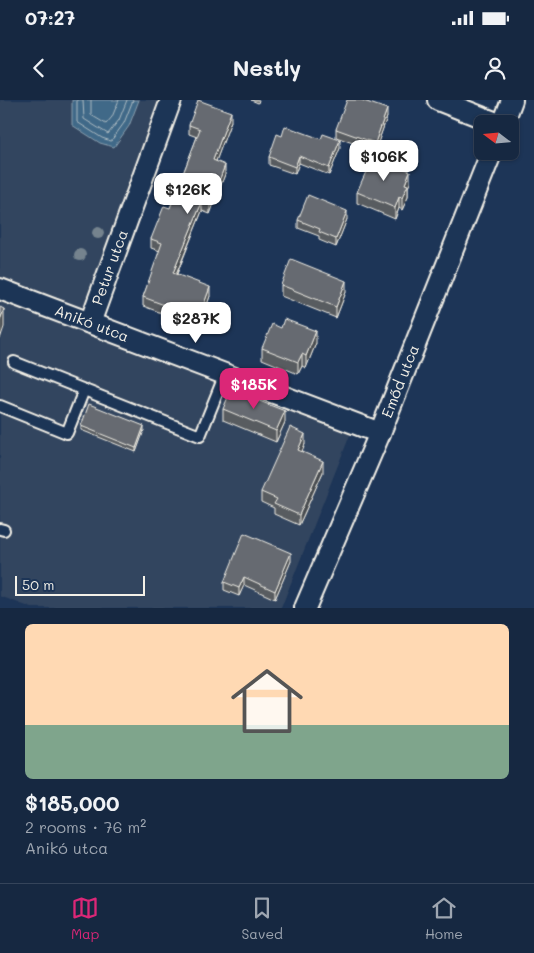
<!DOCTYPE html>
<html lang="en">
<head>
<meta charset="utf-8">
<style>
	:root { --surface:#162841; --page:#23344c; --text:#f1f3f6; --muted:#9ea6b1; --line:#35445a; --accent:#db2777 }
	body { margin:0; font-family:Mali,sans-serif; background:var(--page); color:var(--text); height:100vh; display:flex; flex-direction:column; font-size:19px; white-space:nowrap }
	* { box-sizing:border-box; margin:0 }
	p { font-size:16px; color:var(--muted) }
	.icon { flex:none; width:28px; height:28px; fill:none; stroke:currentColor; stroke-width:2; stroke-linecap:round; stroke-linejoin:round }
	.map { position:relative; height:508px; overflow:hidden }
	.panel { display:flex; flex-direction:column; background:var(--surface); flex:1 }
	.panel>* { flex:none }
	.needle { width:32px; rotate:286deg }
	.tools { position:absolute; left:474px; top:15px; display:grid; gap:10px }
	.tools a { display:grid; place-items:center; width:45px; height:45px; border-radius:8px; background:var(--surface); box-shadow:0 1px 4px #0004,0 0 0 1px var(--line); font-size:25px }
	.scale { position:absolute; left:15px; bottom:12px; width:130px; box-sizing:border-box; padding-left:5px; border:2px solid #f4f1e8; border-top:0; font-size:14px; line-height:18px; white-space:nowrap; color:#f4f1e8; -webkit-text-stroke:4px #1d3557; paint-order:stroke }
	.price { position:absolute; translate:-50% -42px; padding:0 11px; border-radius:10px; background:#fff; color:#222; font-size:16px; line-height:32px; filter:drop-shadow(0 1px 2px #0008) }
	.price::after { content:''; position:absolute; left:50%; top:30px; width:15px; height:11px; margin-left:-8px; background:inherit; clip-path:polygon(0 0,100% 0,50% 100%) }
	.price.on { background:var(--accent); color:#fff }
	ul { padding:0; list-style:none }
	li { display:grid; align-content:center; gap:10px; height:265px; padding:0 25px }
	li span { display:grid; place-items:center; height:155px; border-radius:8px; color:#555 }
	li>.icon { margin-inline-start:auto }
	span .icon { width:90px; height:90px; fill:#fffc; stroke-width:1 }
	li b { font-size:21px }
	.status { display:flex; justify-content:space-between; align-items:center; height:35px; padding:0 25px; background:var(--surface); direction:ltr }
	.status svg { height:14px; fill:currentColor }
	header { display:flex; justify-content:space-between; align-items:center; height:65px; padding:0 25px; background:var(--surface); font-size:22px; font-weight:800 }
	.dock { display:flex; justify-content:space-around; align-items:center; height:70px; border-top:1px solid var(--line); background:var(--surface); font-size:14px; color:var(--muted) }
	.dock a { display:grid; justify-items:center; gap:2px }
	.dock .on { color:var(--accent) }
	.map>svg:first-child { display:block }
	.built { fill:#33455f }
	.water { fill:#416988; stroke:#899fae }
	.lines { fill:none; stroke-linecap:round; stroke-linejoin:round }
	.shore { stroke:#acbbc2; stroke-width:1 }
	.lane-casing { stroke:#f4f1e8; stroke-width:14 }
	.street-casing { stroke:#f4f1e8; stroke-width:24 }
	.lane { stroke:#1d3557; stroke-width:10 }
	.street { stroke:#1d3557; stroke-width:20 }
	.tree { fill:#74838e }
	.wall { fill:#585c61; stroke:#f4f1e8 }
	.shaded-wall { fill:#474b4f; stroke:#f4f1e8 }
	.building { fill:#666b71; stroke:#f4f1e8 }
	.labels { text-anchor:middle; stroke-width:5; stroke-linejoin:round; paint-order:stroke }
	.street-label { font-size:15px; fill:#f4f1e8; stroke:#1d3557 }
</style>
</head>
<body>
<div class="status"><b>07:27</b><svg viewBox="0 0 49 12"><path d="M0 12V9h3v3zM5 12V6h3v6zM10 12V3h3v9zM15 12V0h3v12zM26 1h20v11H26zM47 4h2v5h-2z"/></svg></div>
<header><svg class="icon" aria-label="back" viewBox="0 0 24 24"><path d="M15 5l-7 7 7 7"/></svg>Nestly<svg class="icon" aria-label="person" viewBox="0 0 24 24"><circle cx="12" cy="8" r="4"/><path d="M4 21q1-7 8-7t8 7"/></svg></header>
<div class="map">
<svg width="534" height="508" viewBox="0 0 534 508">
	<rect width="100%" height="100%" fill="#1d3557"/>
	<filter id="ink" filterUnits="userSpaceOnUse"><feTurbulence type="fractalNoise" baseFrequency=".02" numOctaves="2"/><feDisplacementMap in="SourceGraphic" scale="10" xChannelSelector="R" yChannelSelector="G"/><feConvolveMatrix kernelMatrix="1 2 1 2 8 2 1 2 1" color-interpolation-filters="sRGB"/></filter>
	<g filter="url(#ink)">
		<path class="built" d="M 0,0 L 160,0 L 78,226 L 352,330 L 281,508 L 32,508 L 0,496 Z"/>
		<path class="water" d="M 72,0 L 139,0 L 129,26 L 114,47 L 100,43 L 72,25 Z"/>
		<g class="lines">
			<path class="shore" d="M 77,0 L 77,22 L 102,38 L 111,41 L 124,23 L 133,0
				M 83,0 L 84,19 L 108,34 L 119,20 L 127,0
				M 91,0 L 91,15 L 106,24 L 112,17 L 119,0"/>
			<defs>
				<path id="lane" d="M 14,262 L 200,336 L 225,274
					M 0,306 L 67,333 L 84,290
					M 0,429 L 4,430"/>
				<g id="street">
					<path d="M 438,0 L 499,24"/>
					<path d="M 503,24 L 512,0"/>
					<path id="s1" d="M 0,189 L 380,333"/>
					<path id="s2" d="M 90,223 L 171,0"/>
					<path id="s3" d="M 305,508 L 380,333 L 492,51"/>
				</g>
			</defs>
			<use href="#lane" class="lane-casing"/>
			<use href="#street" class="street-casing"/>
			<use href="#lane" class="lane"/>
			<use href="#street" class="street"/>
		</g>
		<g class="tree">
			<circle cx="98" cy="133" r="6"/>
			<circle cx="80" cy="155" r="6"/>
		</g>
		<path class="wall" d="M 251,0 L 259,0 L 258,3 Z
			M 387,17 L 375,51 L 336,37 L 336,29 Z
			M 231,21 L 216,61 L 225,74 L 210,114 L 202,111 L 177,174 L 210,196 L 199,227 L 143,206 L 143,197 L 160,151 L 151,148 L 151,139 L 170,108 L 197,37 L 189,34 L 189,25 Z
			M 282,36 L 340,48 L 329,75 L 299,63 L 295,74 L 269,65 L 269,57 Z
			M 410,83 L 408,87 L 408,97 L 402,110 L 399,108 L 395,119 L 357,103 L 357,92 Z
			M 347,119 L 336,147 L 319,140 L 319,136 L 298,128 L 298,120 Z
			M 281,185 L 346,192 L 336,218 L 281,196 Z
			M 316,243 L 306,268 L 302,266 L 298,274 L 262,259 L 262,248 Z
			M 223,309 L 285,322 L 276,342 L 223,320 Z
			M 81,326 L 144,330 L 136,352 L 81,330 Z
			M 305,344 L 302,352 L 323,372 L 299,425 L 274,414 L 274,408 L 261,402 L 261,392 Z
			M 291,461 L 275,499 L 244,485 L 239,496 L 224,490 L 224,482 Z"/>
		<path class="shaded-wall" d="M 387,9 L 387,17 L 375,51 L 375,43 Z
			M 231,12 L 231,21 L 213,69 L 213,60 Z
			M 340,40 L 340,48 L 329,75 L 329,68 Z
			M 299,56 L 299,63 L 295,74 L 295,67 Z
			M 225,65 L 225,74 L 210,114 L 210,105 Z
			M 410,71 L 410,83 L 408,87 L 408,97 L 402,110 L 402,98 L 405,84 Z
			M 399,97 L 399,108 L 395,119 L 395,108 Z
			M 202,102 L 202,111 L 173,182 L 173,173 Z
			M 347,111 L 347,119 L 336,147 L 336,139 Z
			M 346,181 L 346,192 L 336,218 L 336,207 Z
			M 210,187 L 210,196 L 199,227 L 199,218 Z
			M 4,209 L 4,227 L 0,239 L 0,220 Z
			M 316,231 L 316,243 L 306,268 L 306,256 Z
			M 302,254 L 302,266 L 298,274 L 298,262 Z
			M 285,311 L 285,322 L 276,342 L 276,331 Z
			M 144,326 L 144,330 L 136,352 L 136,348 Z
			M 305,334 L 305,344 L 298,361 L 298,350 Z
			M 323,361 L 323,372 L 299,425 L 299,415 Z
			M 291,453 L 291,461 L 275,499 L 275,491 Z
			M 244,477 L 244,485 L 239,496 L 239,488 Z"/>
		<path class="building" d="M 198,0 L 231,12 L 213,60 L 225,65 L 210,105 L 202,102 L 173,173 L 210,187 L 199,218 L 143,197 L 162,143 L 151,139 L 164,106 L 170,108 L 200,29 L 189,25 Z
			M 347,0 L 361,0 L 387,9 L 375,43 L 336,29 Z
			M 285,26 L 321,39 L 323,34 L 340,40 L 329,68 L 299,56 L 295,67 L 269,57 L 277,34 L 282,36 Z
			M 373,56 L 410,71 L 405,84 L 408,85 L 402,98 L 399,97 L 395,108 L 357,92 Z
			M 308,95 L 347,111 L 336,139 L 319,132 L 320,129 L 298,120 Z
			M 291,159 L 346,181 L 336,207 L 281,185 Z
			M 0,207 L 4,209 L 0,220 Z
			M 284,219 L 316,231 L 306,256 L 302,254 L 298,262 L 262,248 L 272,224 L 281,228 Z
			M 231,290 L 285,311 L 276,331 L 223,309 Z
			M 89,304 L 144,326 L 136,348 L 81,326 Z
			M 290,327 L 305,334 L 298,350 L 323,361 L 299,415 L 274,404 L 277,399 L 261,392 Z
			M 244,433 L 291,453 L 275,491 L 244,477 L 239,488 L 224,482 Z"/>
	</g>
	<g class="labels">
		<g class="street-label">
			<text dy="5" stroke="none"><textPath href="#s2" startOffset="59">Petur utca</textPath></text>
			<text dy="5" stroke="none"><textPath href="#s1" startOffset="98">Anikó utca</textPath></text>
			<text dy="5" stroke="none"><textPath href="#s3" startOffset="246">Emőd utca</textPath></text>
		</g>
	</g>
</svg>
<div class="tools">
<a><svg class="needle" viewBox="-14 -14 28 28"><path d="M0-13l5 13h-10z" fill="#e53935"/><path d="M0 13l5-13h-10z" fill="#9ea6b1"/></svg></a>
</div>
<div class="scale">50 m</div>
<b class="price" style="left:384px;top:82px">$106K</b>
<b class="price" style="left:188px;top:115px">$126K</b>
<b class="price" style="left:196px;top:244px">$287K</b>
<b class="price on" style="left:254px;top:310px">$185K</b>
</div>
<section class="panel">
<ul>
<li><span style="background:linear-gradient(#ffd9b3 65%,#7fa58c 0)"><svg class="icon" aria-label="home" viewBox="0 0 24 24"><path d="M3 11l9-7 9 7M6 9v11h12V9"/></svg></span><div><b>$185,000</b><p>2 rooms · 76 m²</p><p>Anikó utca</p></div></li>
</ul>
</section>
<nav class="dock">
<a class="on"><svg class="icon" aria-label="map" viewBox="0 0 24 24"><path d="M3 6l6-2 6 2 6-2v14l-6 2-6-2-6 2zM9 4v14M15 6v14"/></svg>Map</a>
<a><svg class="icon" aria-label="saved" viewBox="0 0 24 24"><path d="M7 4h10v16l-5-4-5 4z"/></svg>Saved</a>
<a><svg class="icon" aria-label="home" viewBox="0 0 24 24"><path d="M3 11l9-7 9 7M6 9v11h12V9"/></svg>Home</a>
</nav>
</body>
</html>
